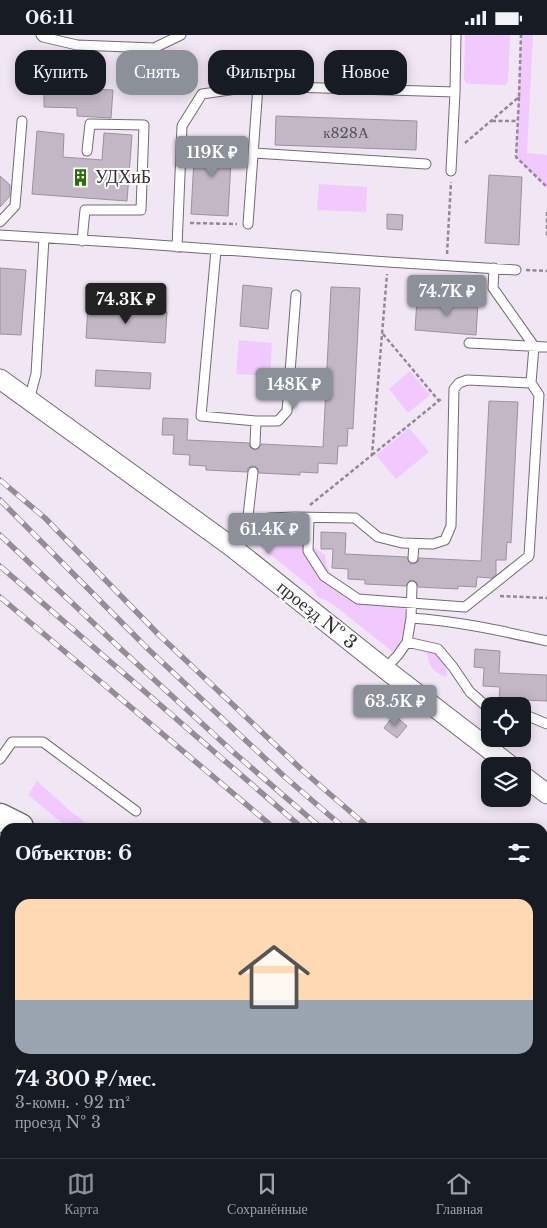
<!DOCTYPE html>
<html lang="ru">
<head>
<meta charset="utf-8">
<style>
	:root { --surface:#171b24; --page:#242831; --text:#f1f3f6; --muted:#9ea1a6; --line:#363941; --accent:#8c9099 }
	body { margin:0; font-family:"Libre Baskerville",serif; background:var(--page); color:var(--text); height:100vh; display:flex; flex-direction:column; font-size:19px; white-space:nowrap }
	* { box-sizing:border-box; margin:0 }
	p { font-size:16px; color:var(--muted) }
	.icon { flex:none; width:28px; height:28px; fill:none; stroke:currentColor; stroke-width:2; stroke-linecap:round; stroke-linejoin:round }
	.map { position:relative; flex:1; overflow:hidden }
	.details { position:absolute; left:0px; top:788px; width:548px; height:336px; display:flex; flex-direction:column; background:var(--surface); border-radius:15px 15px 0 0; box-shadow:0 2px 12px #0003 }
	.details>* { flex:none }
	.top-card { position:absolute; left:15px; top:15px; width:518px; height:45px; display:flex; gap:10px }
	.fabs { position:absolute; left:481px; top:662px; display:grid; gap:10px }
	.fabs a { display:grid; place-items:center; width:50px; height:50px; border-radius:10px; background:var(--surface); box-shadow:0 2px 12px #0003; font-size:25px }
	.price { position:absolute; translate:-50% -42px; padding:0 11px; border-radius:5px; background:var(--accent); color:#fff; font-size:16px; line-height:32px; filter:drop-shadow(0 1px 2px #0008) }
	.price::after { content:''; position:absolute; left:50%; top:30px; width:15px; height:11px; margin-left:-8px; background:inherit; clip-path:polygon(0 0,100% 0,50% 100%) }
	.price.on { background:#222; color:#fff }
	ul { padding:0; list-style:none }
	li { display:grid; align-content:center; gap:10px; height:265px; padding:0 15px }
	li+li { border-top:1px solid var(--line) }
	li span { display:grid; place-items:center; height:155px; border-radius:15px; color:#555 }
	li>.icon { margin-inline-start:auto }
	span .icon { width:90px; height:90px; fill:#fffc; stroke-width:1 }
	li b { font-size:21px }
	h2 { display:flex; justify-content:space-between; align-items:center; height:60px; padding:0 15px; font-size:21px }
	.chip { padding:0 18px; border-radius:15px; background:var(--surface); box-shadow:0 2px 12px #0003; font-size:18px; line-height:45px }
	.chip.on { background:var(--accent); color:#fff }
	.status { display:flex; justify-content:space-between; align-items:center; height:35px; padding:0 25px; background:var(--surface); direction:ltr }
	.status svg { height:14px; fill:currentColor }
	.tab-bar { display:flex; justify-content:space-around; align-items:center; height:70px; border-top:1px solid var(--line); background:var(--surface); font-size:14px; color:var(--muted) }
	.tab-bar a { display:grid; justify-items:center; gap:2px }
	.tab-bar .on { color:var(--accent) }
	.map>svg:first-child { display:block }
	.green { fill:#f1c9fe }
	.building { fill:#c2b7c5; stroke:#9c929f }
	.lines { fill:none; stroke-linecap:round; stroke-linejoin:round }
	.lane-casing { stroke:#746a76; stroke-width:11 }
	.street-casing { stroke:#746a76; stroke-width:21 }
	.secondary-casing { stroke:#746a76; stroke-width:29 }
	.path { stroke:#918993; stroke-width:2.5; stroke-dasharray:4 2.5; stroke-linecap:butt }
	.lane { stroke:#fff; stroke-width:9 }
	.street { stroke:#fff; stroke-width:19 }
	.secondary { stroke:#fff; stroke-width:26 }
	.rail-casing { stroke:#948d96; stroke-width:5.5 }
	.rail { stroke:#fff; stroke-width:4; stroke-dasharray:11; stroke-linecap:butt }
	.labels { text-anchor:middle; stroke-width:4; stroke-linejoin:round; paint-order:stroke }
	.number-label { font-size:15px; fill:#565058 }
	.poi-label { font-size:18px; fill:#322e33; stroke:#fff; text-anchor:start }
	.street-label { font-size:18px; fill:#322e33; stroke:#fff }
</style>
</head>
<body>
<div class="status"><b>06:11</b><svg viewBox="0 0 49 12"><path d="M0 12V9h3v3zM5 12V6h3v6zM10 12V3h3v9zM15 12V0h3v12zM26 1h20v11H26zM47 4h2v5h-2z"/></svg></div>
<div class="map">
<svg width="547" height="1123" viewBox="0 0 547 1123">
	<rect width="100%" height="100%" fill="#f1e6f4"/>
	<path class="green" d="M 465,0 L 510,0 L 508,46 L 506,50 L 472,49 L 466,48 L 464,44 Z
		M 521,0 L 533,0 L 527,118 L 547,120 L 547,152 L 516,122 Z
		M 319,149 L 367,152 L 366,177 L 317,175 Z
		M 239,305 L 272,308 L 270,341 L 236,339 Z
		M 410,336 L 430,360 L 408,378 L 389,354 Z
		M 409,393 L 429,417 L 396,444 L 376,420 Z
		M 309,483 L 309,502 L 313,506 L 313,512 L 325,520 C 326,537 333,543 347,551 L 348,557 L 358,564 L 405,567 L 405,575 L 409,595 C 402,600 399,606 398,614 L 395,614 L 393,617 L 330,567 L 318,562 L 312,553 L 251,504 L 258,487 Z
		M 433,616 C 444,620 446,631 447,642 C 434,638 429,632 427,618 Z
		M 37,746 L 68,774 L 91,792 L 67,792 L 28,760 Z"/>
	<path class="building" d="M 44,52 L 113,55 L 111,83 L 77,81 L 77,73 L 44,72 Z
		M 276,81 L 417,86 L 416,115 L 275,110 Z
		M 37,96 L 64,99 L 63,122 L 102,125 L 104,98 L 132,100 L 127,166 L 32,159 Z
		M 195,105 L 232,107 L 228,181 L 191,179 Z
		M 489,140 L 522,142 L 519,210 L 485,208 Z
		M 0,141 L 10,150 L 10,161 L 0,172 Z
		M 387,179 L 403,180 L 402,195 L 387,194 Z
		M 0,233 L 26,235 L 21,300 L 0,299 Z
		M 243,250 L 272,253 L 268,294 L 240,291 Z
		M 331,252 L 360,253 L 353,394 L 348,393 L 347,411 L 338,411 L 337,429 L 318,428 L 318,438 L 300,437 L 300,440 L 259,438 L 257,432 L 253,431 L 248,433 L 247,437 L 206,435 L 206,431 L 189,430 L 190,420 L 173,419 L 174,400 L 162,400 L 163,383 L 188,384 L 187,405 L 249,408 L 250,412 L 254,415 L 258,414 L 261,409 L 323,412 Z
		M 417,264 L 478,268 L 476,300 L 415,295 Z
		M 88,271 L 167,277 L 165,308 L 86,303 Z
		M 96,335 L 151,338 L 150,354 L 95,351 Z
		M 489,366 L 518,367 L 511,508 L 507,507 L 506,525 L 496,525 L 496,540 L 492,543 L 477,542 L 476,552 L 458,551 L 458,554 L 418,552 L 417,548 L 413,545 L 409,546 L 406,551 L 365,549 L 365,545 L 348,544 L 348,534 L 332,533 L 333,514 L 321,514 L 321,497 L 346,498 L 345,519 L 407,522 L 409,528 L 413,529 L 418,527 L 419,523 L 481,526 Z
		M 475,614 L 500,616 L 499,638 L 547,640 L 547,666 L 499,664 L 500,652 L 483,651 L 484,633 L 474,632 Z
		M 394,680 L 407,691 L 397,703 L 384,693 Z"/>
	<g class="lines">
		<defs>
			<path id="lane" d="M 41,0 L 43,2 L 77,10 L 154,13 L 181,0
				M 254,118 L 426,129
				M 451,136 L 455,57 L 456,0
				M 0,187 L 15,171 L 22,86
				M 248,189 L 258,51 L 455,57
				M 0,200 L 130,208 L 388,227 L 516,235
				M 82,206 L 85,175 L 141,175 L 144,90 L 90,89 L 87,116
				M 177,212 L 182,91 L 202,59 L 258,51
				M 216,215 L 201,381 L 256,386 L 278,386 L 287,376 L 296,260
				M 469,308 L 547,312
				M 29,365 L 36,339 L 44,203
				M 255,409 L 256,386
				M 309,483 L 308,516 L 324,541 L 358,564 L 465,572 L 529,521 L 539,360 L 531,348 L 534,311 L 493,253 L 494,233
				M 247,490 L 253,437
				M 232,512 L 247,490 L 269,483 L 294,482 L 355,483 L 378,502 L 402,508 L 433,509 L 445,505 L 451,491 L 454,354 L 459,348 L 467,345 L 531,348
				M 413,523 L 414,509
				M 411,583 C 458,586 502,596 547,606
				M 407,607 L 438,614 L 453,632 L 470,657 L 486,671 L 490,674
				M 385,634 L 398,620 L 407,607 L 411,583 L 412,551
				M 522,681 L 528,681 L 547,689
				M 0,724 L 12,707 L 43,707 L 136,776
				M 0,868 L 5,858
				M 224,1119 L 227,1123
				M 337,1119 L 340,1123
				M 101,1123 L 104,1119
				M 208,1123 L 211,1119"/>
			<path id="street" d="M 0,344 L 232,512 L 385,634 L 511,731
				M 522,740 L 547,759"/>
			<path id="secondary" d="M 0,782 L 20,792
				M 370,1119 L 374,1123"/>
		</defs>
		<use href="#lane" class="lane-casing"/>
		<use href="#street" class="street-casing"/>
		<use href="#secondary" class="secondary-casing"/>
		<path class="path" d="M 519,62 L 516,122 L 547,152
			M 492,86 L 518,86
			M 465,108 L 519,62 L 521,0
			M 547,177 L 547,201
			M 190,188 L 237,189
			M 447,219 L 451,147
			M 526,235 L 547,236
			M 383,299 L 439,366
			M 372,420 L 441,364
			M 310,470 L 372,420 L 387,239
			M 500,561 L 547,563"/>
		<use href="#lane" class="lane"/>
		<use href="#street" class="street"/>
		<use href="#secondary" class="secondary"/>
		<defs>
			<path id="rail" d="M 0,445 L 45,483 L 159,600 L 302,735 L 368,792
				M 0,465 L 148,614 L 286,743 L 343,792
				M 0,500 L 123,616 L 232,716 L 320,792
				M 0,531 L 301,792
				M 0,562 L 273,792
				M 542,935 L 547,938
				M 542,952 L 547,956
				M 542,969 L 547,973
				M 542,986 L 547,989
				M 542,1005 L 547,1008"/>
		</defs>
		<use href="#rail" class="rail-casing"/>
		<use href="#rail" class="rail"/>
	</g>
	<defs>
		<symbol id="building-bare" viewBox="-9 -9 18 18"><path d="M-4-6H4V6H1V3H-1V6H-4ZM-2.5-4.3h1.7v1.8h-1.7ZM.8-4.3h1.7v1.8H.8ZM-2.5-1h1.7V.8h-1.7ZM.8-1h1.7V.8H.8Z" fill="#2b6e06" stroke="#fff" stroke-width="2.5" paint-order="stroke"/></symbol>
	</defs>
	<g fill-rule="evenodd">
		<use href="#building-bare" x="68" y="130" width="25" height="25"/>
	</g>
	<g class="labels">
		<g class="number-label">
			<text x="346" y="103">к828А</text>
		</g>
		<g class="poi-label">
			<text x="95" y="148">УДХиБ</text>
		</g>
		<g class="street-label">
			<text transform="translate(317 580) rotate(39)" y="6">проезд № 3</text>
		</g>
	</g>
</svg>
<div class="fabs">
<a><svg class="icon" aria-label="locate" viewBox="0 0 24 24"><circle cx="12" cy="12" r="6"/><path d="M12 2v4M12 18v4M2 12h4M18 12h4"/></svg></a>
<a><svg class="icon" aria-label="layers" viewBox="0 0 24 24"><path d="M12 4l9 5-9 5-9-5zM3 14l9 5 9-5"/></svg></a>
</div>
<b class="price" style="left:212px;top:143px">119K ₽</b>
<b class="price" style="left:447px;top:282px">74.7K ₽</b>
<b class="price on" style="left:126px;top:290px">74.3K ₽</b>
<b class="price" style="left:294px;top:375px">148K ₽</b>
<b class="price" style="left:269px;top:520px">61.4K ₽</b>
<b class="price" style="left:395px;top:692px">63.5K ₽</b>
<div class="top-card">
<a class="chip">Купить</a>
<a class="chip on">Снять</a>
<a class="chip">Фильтры</a>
<a class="chip">Новое</a>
</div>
<section class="details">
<h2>Объектов: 6<svg class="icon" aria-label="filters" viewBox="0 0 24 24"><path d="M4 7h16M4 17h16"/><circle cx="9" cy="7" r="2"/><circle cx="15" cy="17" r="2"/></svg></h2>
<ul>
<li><span style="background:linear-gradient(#ffd9b3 65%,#9aa5b1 0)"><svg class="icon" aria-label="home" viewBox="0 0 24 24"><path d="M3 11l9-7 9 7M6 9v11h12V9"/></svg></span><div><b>74 300 ₽/мес.</b><p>3-комн. · 92 m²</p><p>проезд № 3</p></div></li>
</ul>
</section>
</div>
<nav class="tab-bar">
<a class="on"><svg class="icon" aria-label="map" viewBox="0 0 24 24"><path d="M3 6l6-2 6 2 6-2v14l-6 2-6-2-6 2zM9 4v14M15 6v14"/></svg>Карта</a>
<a><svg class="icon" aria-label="saved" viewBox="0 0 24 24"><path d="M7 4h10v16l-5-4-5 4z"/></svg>Сохранённые</a>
<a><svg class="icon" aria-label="home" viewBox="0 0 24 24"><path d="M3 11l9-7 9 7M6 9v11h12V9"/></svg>Главная</a>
</nav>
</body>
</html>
